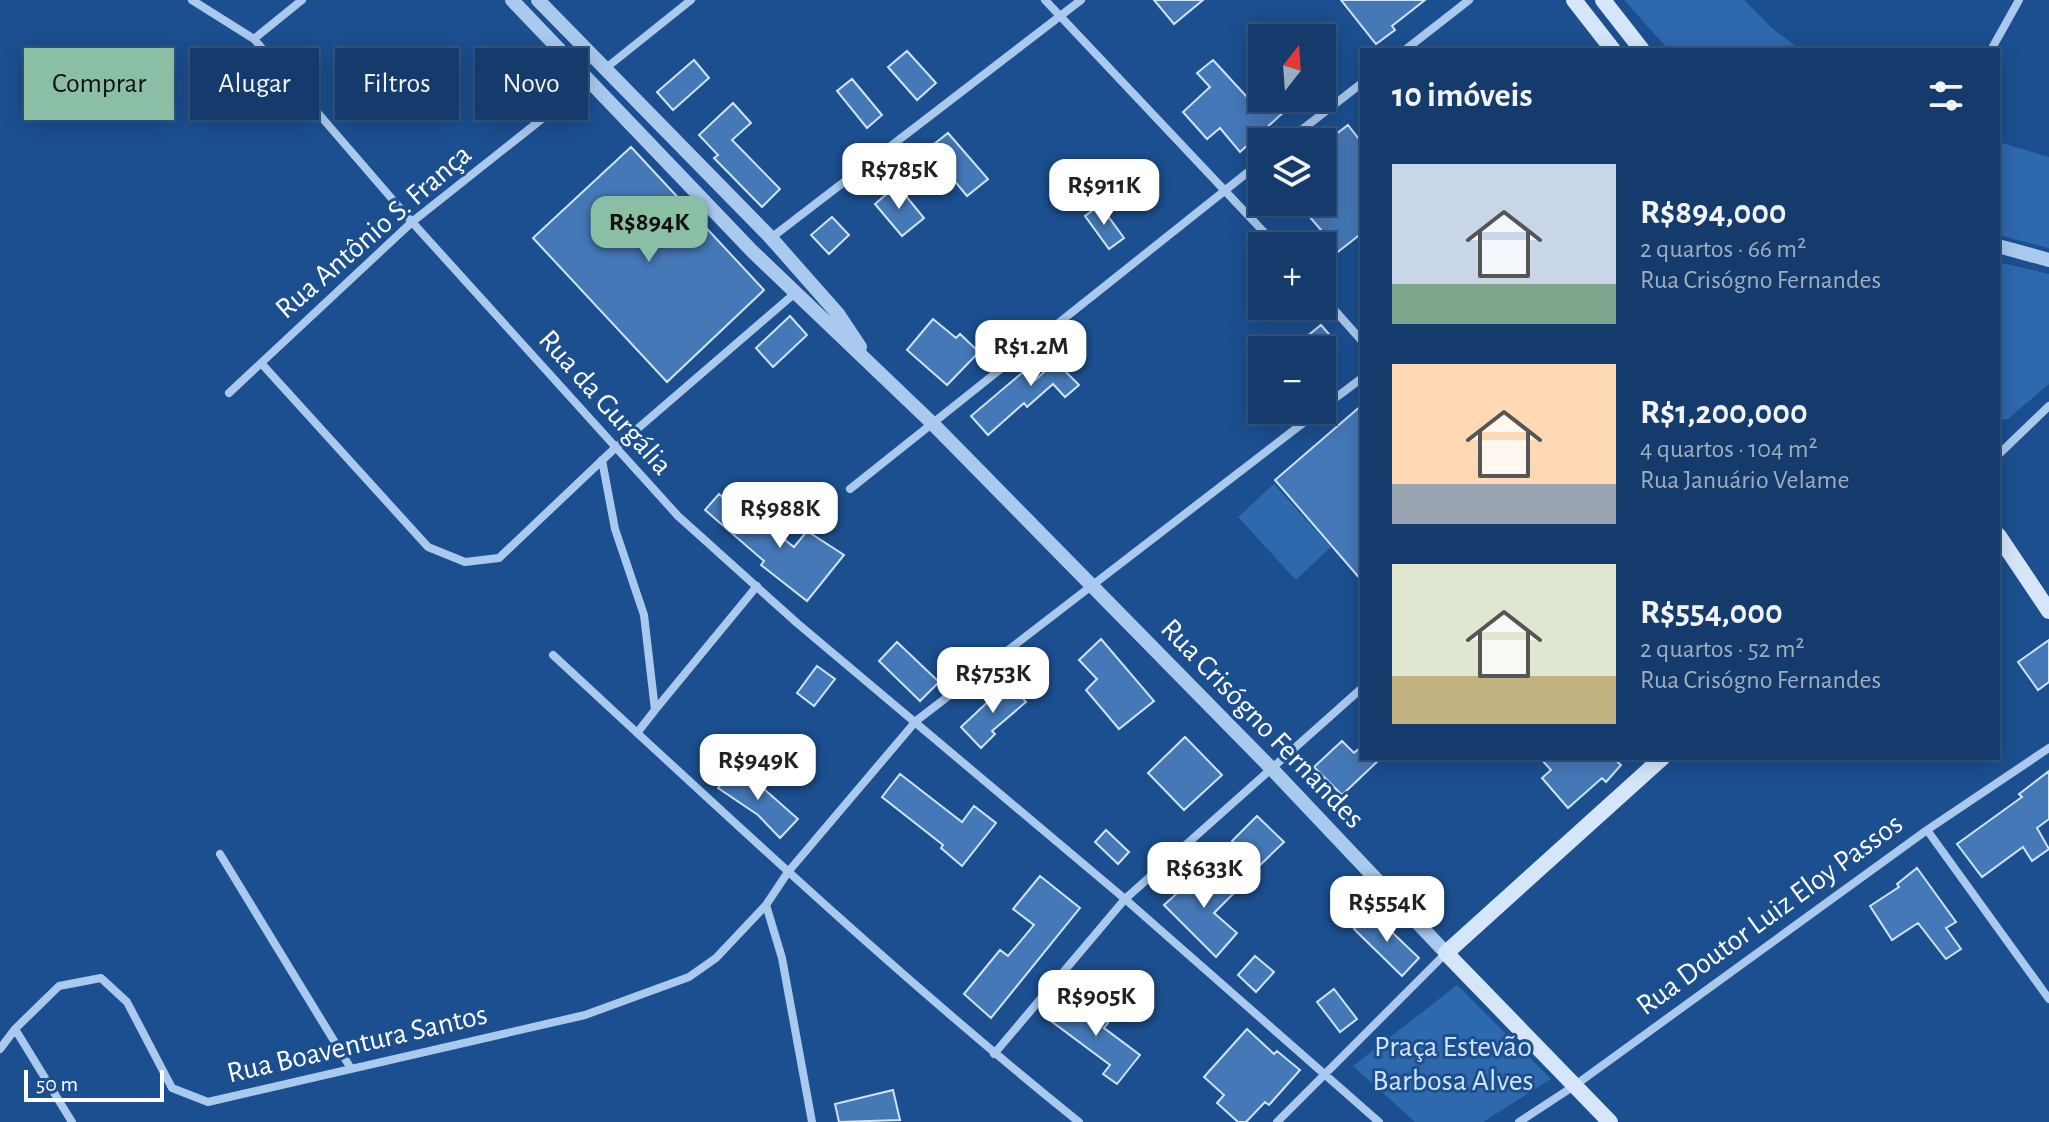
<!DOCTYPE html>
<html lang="pt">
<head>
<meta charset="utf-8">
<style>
	:root { --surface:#143b6b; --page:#1d4271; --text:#f1f3f6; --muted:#9dadc1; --line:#33557e; --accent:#8abfa5 }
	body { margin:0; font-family:"Alegreya Sans",sans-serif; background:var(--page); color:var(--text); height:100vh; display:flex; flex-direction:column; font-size:30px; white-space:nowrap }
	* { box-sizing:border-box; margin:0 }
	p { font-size:26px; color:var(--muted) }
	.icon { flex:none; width:44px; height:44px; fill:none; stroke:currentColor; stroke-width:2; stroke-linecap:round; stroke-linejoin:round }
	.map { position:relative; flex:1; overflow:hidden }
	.sheet { position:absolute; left:1360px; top:48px; width:640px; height:712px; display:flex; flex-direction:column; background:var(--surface); border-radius:0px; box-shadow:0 4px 20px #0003,0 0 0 2px var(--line) }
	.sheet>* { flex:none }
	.hud { position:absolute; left:24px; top:48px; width:760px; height:72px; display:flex; gap:16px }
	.needle { width:52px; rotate:17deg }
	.tools { position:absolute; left:1248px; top:24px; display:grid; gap:16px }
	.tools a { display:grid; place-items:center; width:88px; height:88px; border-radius:0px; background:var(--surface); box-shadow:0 4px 20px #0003,0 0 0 2px var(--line); font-size:40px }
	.scale { position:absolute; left:24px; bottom:20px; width:140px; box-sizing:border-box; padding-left:8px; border:4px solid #fff; border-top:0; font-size:22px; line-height:28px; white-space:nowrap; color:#fff; -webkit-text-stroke:6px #1b4f8f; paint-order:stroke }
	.price { position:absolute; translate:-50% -68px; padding:0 18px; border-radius:16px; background:#fff; color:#222; font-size:26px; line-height:52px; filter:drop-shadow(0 2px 4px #0008) }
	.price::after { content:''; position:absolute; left:50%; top:48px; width:24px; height:18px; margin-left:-12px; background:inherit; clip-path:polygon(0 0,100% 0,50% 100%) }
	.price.current { background:var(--accent); color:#111 }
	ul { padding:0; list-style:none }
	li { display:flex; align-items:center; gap:24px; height:200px; padding:0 32px }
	li span { display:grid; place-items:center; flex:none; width:224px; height:160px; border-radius:0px; color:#555 }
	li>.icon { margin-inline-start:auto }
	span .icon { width:96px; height:96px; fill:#fffc; stroke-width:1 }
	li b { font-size:34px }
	h2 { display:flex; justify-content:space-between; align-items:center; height:96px; padding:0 32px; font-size:34px }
	.tag { padding:0 28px; border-radius:0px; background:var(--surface); box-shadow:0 4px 20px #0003,0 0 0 2px var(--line); font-size:28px; line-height:72px }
	.tag.current { background:var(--accent); color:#111 }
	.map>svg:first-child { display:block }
	.green { fill:#2e69ad }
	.building { fill:#4478b7; stroke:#cfe3fa; stroke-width:2 }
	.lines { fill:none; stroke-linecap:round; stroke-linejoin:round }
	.minor { stroke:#a9c9ee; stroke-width:8 }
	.tertiary { stroke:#a9c9ee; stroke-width:14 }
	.secondary { stroke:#d6e6fa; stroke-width:16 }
	.labels { text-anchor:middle; stroke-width:6; stroke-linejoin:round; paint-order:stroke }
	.street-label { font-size:30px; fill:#fff; stroke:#1b4f8f }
	.park-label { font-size:30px; fill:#cfe3fa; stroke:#1b4f8f }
</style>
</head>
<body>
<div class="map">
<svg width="2049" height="1122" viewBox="0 0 2049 1122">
	<rect width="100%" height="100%" fill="#1b4f8f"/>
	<path class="green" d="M 1624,0 L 1744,0 L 1773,29 L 1801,50 L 1669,50 Z
		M 1998,142 L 2049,157 L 2049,248 L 1998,235 Z
		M 1998,262 L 2049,274 L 2049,384 L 2008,419 L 1998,420 Z
		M 1274,484 L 1331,547 L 1296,580 L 1238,517 Z
		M 1457,985 L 1551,1079 L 1483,1122 L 1415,1122 L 1353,1066 Z"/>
	<path class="building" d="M 1154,0 L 1203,0 L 1174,24 Z
		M 1341,0 L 1425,0 L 1392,26 L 1395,30 L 1376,44 Z
		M 907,51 L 936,83 L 917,100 L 888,67 Z
		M 694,60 L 709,78 L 673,110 L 657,92 Z
		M 1213,60 L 1247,97 L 1262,84 L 1262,98 L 1299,98 L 1240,152 L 1220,128 L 1207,139 L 1183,112 L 1210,87 L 1197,73 Z
		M 852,79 L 882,115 L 867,128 L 837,91 Z
		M 733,103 L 751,123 L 732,140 L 780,189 L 762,207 L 714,158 L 718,155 L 699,135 Z
		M 1348,125 L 1362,143 L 1362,233 L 1330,258 L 1313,237 L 1321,230 L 1297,202 L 1322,202 L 1322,145 Z
		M 948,133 L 988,179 L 967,196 L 928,149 Z
		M 631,147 L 764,290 L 667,382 L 533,238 Z
		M 897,185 L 924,218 L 902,236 L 875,204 Z
		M 1100,205 L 1124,238 L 1109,249 L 1085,216 Z
		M 832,217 L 849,235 L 829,254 L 811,235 Z
		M 790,316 L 807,335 L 773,367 L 756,348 Z
		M 933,319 L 956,338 L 960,334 L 979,352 L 947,385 L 907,350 Z
		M 1321,325 L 1335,341 L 1324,350 L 1290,350 Z
		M 1067,335 L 1085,356 L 1066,372 L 1079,385 L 1065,397 L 1053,384 L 1027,407 L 1024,403 L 988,435 L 971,416 L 1023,372 L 1033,382 L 1061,357 L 1053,347 Z
		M 1362,405 L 1362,581 L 1275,480 Z
		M 719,494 L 747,519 L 751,513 L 794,547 L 807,531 L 844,555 L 807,601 L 761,565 L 764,561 L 705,510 Z
		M 1101,639 L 1154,701 L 1119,729 L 1086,690 L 1097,679 L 1079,660 Z
		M 2049,640 L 2049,682 L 2038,690 L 2018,662 Z
		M 897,642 L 939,682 L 920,701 L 879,661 Z
		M 817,666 L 835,679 L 814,706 L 797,693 Z
		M 1009,682 L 1026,702 L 992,731 L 995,734 L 981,748 L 961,727 Z
		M 1185,737 L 1222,775 L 1184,810 L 1148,773 Z
		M 1342,741 L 1354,753 L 1362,746 L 1362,758 L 1381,758 L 1342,795 L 1314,767 Z
		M 1540,758 L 1613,758 L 1621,765 L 1606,782 L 1602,778 L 1568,808 L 1542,778 L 1551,770 Z
		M 733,767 L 764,789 L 798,819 L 780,838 L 758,815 L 718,788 Z
		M 2049,771 L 2049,819 L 2037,828 L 2049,849 L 2032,861 L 2023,847 L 1982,877 L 1957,844 L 2022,797 L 2019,794 Z
		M 900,774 L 962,822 L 974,806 L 996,823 L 962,866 L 941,848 L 943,845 L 882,797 Z
		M 1257,816 L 1284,842 L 1258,867 L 1232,841 Z
		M 1106,830 L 1129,852 L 1118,864 L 1095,842 Z
		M 1206,867 L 1234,893 L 1214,913 L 1237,933 L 1216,957 L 1164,905 Z
		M 1917,868 L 1956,922 L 1946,928 L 1961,949 L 1946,959 L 1918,923 L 1892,940 L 1870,906 L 1899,887 L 1897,884 Z
		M 1040,876 L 1080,908 L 991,1018 L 964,994 L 1000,950 L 1008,956 L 1034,925 L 1013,909 Z
		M 1371,912 L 1419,958 L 1402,976 L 1354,929 Z
		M 1255,956 L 1274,972 L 1256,992 L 1238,975 Z
		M 1334,989 L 1357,1019 L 1340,1032 L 1317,1002 Z
		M 1071,995 L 1108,1023 L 1104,1028 L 1140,1055 L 1117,1084 L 1103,1074 L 1110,1065 L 1051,1021 Z
		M 1247,1029 L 1274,1054 L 1277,1051 L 1300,1070 L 1269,1105 L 1265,1102 L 1246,1122 L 1238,1122 L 1217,1103 L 1224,1095 L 1204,1077 Z
		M 893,1090 L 900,1120 L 839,1122 L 835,1104 Z"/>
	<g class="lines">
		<path class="minor" d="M 192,0 L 254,39 L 412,222 L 678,516 L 797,623 L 1125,899 L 1379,1122
			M 1045,0 L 1277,246
			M 254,39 L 302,0
			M 1405,50 L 1469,0
			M 1991,50 L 2019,0
			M 606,68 L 691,0
			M 1286,142 L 1362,83
			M 771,238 L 1081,0
			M 1322,296 L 1362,341
			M 261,363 L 428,547 L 465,562 L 499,558 L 614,449 L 794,294
			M 229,393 L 412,222 L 591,80
			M 1322,408 L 1362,378
			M 1998,455 L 2049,406
			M 602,460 L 615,529 L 644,615 L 655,710 L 637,733
			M 850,489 L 1262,161
			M 553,655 C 725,814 896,975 1079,1122
			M 655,710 L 757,586
			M 1927,830 L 2049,999
			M 220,854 L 350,1067
			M 766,905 L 782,958 L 812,1122
			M 15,1029 L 72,1122
			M 0,1049 L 15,1029 L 59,986 L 101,978 L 127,1002 L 172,1088 L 208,1102 L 585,1015 L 689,977 L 716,958 L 766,905 L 788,872 L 916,721 L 1320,410
			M 994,1054 L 1125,899 L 1362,688
			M 1277,1122 L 1446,953
			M 1519,1122 L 1574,1086 L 1927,830 L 2049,748"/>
		<path class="tertiary" d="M 512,0 L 752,251 L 933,424 L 1271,768 L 1446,953
			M 538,0 L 771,238 L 838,314 L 860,347
			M 1998,246 L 2049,260"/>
		<path class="secondary" d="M 1574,0 L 1613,50
			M 1603,0 L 1642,50
			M 1998,535 L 2049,611
			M 1610,1122 L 1446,953 L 1662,758"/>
	</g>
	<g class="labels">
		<g class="street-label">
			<text transform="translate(373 231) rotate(-41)" y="10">Rua Antônio S. França</text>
			<text transform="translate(606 402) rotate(48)" y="10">Rua da Gurgália</text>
			<text transform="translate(1263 723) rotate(46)" y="10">Rua Crisógno Fernandes</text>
			<text transform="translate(1769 914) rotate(-36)" y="10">Rua Doutor Luiz Eloy Passos</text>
			<text transform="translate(357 1043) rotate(-13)" y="10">Rua Boaventura Santos</text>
		</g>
		<g class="park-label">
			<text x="1453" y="1056">Praça Estevão<tspan x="1453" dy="34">Barbosa Alves</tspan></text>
		</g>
	</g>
</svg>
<div class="tools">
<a><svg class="needle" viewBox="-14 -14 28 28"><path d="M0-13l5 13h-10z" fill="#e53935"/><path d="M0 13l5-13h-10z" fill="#9dadc1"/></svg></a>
<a><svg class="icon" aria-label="layers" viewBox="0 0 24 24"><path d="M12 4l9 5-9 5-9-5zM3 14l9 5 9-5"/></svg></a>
<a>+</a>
<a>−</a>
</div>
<div class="scale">50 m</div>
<b class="price" style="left:899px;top:211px">R$785K</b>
<b class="price" style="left:1104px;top:227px">R$911K</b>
<b class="price current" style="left:649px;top:264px">R$894K</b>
<b class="price" style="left:1031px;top:388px">R$1.2M</b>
<b class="price" style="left:780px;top:550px">R$988K</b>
<b class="price" style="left:993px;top:715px">R$753K</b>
<b class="price" style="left:758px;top:802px">R$949K</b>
<b class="price" style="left:1204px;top:910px">R$633K</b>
<b class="price" style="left:1387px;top:944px">R$554K</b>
<b class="price" style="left:1096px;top:1038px">R$905K</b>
<div class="hud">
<a class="tag current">Comprar</a>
<a class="tag">Alugar</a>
<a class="tag">Filtros</a>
<a class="tag">Novo</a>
</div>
<section class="sheet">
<h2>10 imóveis<svg class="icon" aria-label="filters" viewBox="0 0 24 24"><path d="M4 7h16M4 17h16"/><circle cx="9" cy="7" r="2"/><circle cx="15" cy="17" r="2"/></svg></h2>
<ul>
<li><span style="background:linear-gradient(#c9d6e8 75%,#7fa58c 0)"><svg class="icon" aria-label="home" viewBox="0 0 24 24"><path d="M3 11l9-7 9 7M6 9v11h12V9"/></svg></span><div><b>R$894,000</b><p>2 quartos · 66 m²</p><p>Rua Crisógno Fernandes</p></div></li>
<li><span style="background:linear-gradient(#ffd9b3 75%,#9aa5b1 0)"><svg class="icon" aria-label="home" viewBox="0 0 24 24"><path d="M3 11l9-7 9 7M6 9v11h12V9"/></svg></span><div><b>R$1,200,000</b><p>4 quartos · 104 m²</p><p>Rua Januário Velame</p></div></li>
<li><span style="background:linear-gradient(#dfe7d0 70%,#c2b280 0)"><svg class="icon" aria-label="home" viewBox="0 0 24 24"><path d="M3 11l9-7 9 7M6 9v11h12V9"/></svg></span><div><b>R$554,000</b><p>2 quartos · 52 m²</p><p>Rua Crisógno Fernandes</p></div></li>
</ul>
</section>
</div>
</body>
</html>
